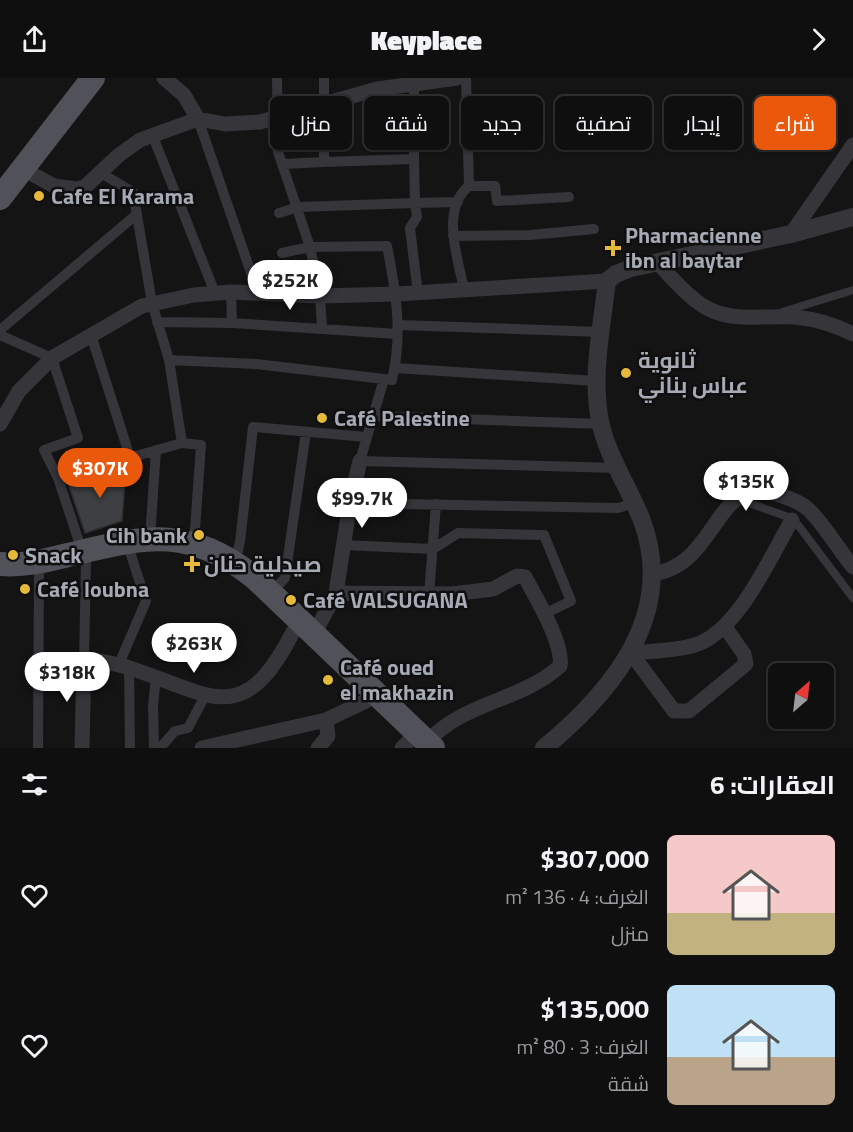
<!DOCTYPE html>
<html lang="ar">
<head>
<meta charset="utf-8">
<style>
	:root { --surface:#0f0f10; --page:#1d1d1e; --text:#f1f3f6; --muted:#9b9c9f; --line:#2f2f30; --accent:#ea580c }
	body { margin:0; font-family:"Titillium Web",Cairo,sans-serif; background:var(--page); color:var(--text); direction:rtl; height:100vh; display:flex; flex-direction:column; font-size:22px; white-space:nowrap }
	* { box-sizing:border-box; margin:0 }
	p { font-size:20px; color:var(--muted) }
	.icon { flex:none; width:33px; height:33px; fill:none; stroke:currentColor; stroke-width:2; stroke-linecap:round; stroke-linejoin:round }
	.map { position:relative; height:670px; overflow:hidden; direction:ltr }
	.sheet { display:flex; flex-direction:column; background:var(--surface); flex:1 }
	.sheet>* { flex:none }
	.top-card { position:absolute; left:18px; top:18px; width:818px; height:54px; direction:rtl; display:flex; gap:12px }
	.needle { width:39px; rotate:28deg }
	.controls { position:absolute; left:768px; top:585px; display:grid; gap:12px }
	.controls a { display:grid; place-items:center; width:66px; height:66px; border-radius:9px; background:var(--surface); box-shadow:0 2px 4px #0004,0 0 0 2px var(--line); font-size:30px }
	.price { position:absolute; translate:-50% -51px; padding:0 14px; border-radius:21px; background:#fff; color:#222; font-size:20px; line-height:39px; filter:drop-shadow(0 2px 3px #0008) }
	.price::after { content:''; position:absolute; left:50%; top:36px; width:18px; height:14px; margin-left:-9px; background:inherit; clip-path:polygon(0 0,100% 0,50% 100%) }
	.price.current { background:var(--accent); color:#fff }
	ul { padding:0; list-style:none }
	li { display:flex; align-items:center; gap:18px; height:150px; padding:0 18px }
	li span { display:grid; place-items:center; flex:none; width:168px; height:120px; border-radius:9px; color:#555 }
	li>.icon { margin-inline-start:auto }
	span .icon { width:72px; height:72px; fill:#fffc; stroke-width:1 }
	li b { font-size:26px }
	h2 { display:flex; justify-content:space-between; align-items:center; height:72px; padding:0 18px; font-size:26px }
	.pill { padding:0 21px; border-radius:9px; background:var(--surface); box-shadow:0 2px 4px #0004,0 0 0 2px var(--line); font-size:21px; line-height:54px }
	.pill.current { background:var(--accent); color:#fff }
	header { display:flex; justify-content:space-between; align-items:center; height:78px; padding:0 18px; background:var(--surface); font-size:27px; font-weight:800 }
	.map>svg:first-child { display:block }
	.building { fill:#3e3f42; stroke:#2e2e31; stroke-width:1.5 }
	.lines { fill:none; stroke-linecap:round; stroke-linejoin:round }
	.service { stroke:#35353a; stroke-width:8 }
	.pedestrian { stroke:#35353a; stroke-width:10 }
	.minor { stroke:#35353a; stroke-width:15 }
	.tertiary { stroke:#35353a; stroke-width:18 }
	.primary { stroke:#515259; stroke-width:24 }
	.poi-dot { fill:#e5b93c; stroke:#0f0f10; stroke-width:2 }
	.labels { text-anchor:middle; stroke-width:5; stroke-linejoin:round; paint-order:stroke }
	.poi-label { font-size:22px; font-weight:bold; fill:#a6aab5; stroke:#0f0f10; text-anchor:start }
</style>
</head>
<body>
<header><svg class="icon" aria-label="forward" viewBox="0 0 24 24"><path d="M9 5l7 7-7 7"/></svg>Keyplace<svg class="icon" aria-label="share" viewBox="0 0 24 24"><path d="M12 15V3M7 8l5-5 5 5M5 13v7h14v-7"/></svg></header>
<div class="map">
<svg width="853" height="670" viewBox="0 0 853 670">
	<rect width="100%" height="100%" fill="#141415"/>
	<path class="building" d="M 126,389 L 122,443 L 85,455 L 68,405 Z"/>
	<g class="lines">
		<path class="service" d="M 782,234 L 853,212
			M 738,421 L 788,439 L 798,447 L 853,520"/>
		<path class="pedestrian" d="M 277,0 L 278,74 L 310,169 L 320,218 L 322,250
			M 198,41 L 258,215
			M 152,56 L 215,215
			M 414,81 L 414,5
			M 284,86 L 324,84
			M 469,108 L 495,108 L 497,123 L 569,119
			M 279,135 L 298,129 L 415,125 L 414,81 L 324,84 L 324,0
			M 453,158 L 530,157 L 594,151
			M 282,175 L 310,169 L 387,168 C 396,213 403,257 392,302 L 384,301 L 360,383 L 618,390
			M 464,211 C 458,181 440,131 469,108 L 466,0
			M 231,214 L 232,245
			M 418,216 L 410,150 L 417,139 L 415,125 L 458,124
			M 157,244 L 232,245 L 397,256
			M 398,247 L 601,254
			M 0,252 L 137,136
			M 0,257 L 52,280 L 78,360 L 44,372 L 58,400
			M 91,257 L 130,379
			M 169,282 L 256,286 L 384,301
			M 395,290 L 596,303
			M 372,338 L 601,346
			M 182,365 L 201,367 L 194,465
			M 350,425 L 618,430 L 634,425
			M 150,460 L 156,372
			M 343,467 L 433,471 L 458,455 L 544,457 L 571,523 L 544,536
			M 235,485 L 240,464 L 253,349 L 366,359
			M 271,515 L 285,500 L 306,354
			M 429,517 L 436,426
			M 84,581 L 86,485 L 58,400 L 182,365 L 169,282 L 152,225 L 133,114 L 99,94
			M 119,586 L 146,523 L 130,474
			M 129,589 L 130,670
			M 38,670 L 39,497
			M 154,670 L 153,628 L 156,599
			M 160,670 L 175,653 L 188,650 L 205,618"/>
		<path class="minor" d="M 164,0 L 184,17 L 198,41
			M 23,91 L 54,108 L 77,111 L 86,108 L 119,77 L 140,62 L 198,41 L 225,46 L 260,44 L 377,11 L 457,0
			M 791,156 L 853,67
			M 658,185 C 672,200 687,218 705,229 C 732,245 765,237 795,239 C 815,241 835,247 853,256
			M 0,346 L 19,313 L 52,280 L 142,228 L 194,217 L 231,214 L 320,218 L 397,216 L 607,203
			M 651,496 C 719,489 714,392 779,417 C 789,420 800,424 808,431 C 825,447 838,471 853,489
			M 336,515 L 452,516 L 493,511 L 517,498 L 525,499 C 536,520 564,566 560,588 C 520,624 465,623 427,664
			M 725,549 L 744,576 L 746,586 L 689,633 L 674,633 L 631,575 C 652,573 675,573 695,567 C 738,554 770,479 792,442
			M 314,556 L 336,515 L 350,425 L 360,383
			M 82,670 L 84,581 C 99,583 115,585 130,590 C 211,617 243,652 293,554
			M 202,670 L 326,642 L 366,623
			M 318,670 L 328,658 L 326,642
			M 402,670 L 408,664"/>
		<path class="tertiary" d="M 544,670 C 613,613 678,535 641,440 C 628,408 607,377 600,343 C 591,297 602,248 607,203 L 616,196 L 631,190 L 791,156 L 853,139"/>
		<path class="primary" d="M 0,120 L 93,0
			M 0,486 C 24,488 44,483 68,477 C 145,459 185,446 254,499 L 433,670"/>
	</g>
	<g class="poi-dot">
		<circle cx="39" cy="118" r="6"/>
		<path d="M610 161h6v6h6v6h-6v6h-6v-6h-6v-6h6z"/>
		<circle cx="626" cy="295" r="6"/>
		<circle cx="322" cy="340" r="6"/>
		<circle cx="199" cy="457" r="6"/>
		<circle cx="13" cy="477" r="6"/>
		<path d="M189 477h6v6h6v6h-6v6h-6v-6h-6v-6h6z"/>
		<circle cx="25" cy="511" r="6"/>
		<circle cx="291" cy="522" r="6"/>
		<circle cx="328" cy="602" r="6"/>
	</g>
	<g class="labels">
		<g class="poi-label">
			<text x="51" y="126">Cafe El Karama</text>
			<text x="625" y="165">Pharmacienne<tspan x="625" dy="25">ibn al baytar</tspan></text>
			<text x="638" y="290">ثانوية<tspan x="638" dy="25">عباس بناني</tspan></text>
			<text x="334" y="348">Café Palestine</text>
			<text x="187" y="465" text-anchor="end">Cih bank</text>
			<text x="25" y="485">Snack</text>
			<text x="204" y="494">صيدلية حنان</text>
			<text x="37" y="519">Café loubna</text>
			<text x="303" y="530">Café VALSUGANA</text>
			<text x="340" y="597">Café oued<tspan x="340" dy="25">el makhazin</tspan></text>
		</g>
	</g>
</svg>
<div class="controls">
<a><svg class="needle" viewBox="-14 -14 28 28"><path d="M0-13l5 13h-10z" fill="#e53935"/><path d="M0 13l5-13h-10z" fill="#9b9c9f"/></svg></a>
</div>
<b class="price" style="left:290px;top:233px">$252K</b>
<b class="price current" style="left:100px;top:421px">$307K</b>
<b class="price" style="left:746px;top:434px">$135K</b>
<b class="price" style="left:362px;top:451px">$99.7K</b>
<b class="price" style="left:194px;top:596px">$263K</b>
<b class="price" style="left:67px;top:625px">$318K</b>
<div class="top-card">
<a class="pill current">شراء</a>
<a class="pill">إيجار</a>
<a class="pill">تصفية</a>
<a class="pill">جديد</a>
<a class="pill">شقة</a>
<a class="pill">منزل</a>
</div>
</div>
<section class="sheet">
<h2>العقارات: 6<svg class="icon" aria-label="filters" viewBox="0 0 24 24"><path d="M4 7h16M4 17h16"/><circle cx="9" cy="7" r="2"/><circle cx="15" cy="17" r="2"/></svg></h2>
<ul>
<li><span style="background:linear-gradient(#f6c9c9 65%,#c2b280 0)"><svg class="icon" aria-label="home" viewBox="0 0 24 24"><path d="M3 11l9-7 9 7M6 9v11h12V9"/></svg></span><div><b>$307,000</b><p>الغرف: 4 · 136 m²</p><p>منزل</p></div><svg class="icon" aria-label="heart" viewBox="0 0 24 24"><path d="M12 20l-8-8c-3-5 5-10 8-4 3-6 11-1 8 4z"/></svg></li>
<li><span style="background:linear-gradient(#bfe0f5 60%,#b9a48a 0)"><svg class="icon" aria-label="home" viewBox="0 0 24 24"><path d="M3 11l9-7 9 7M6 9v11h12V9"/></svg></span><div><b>$135,000</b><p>الغرف: 3 · 80 m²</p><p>شقة</p></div><svg class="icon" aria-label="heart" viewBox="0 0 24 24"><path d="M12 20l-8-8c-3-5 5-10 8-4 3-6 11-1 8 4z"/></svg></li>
</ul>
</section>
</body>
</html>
